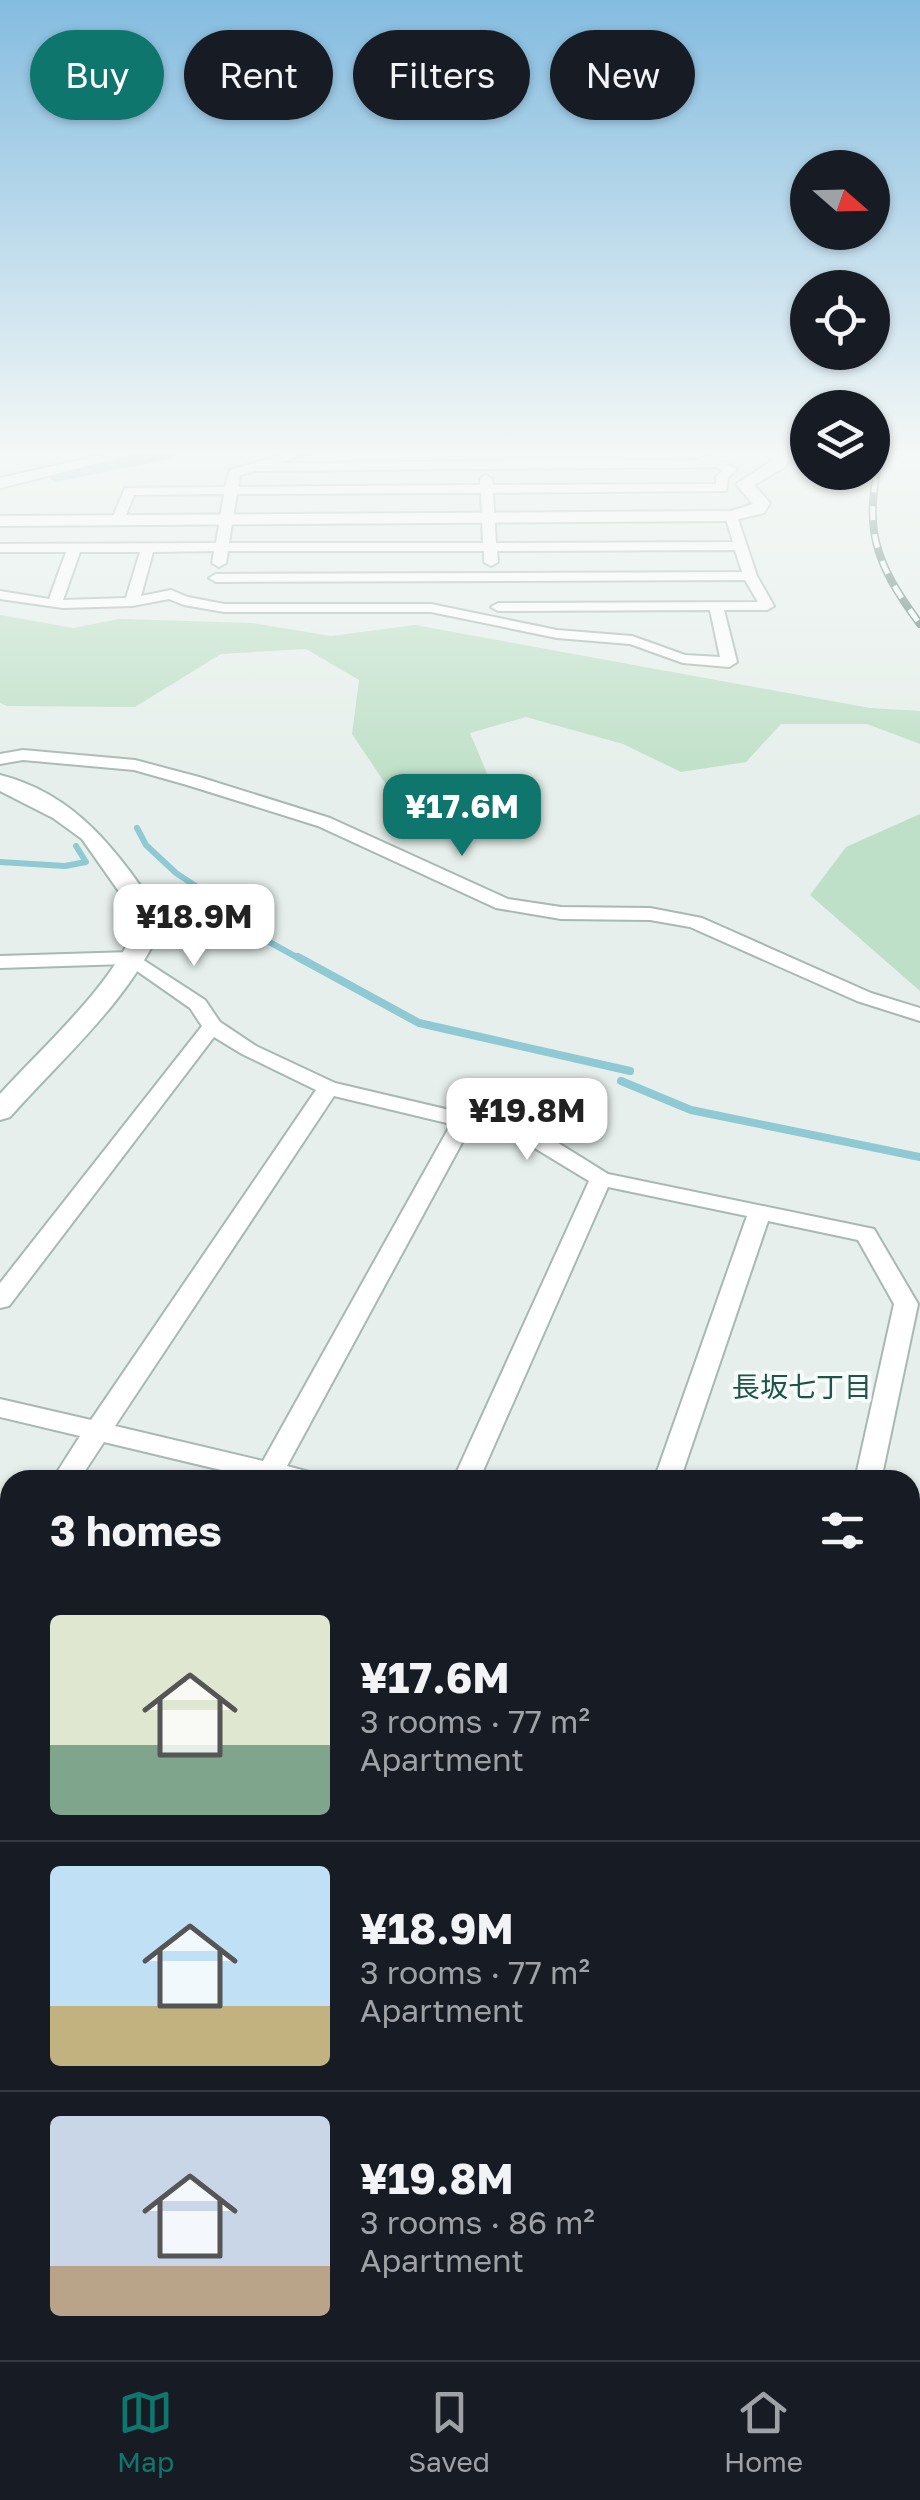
<!DOCTYPE html>
<html lang="en">
<head>
<meta charset="utf-8">
<style>
	:root { --surface:#171b24; --page:#242831; --text:#f1f3f6; --muted:#9ea1a6; --line:#363941; --accent:#0f766e }
	body { margin:0; font-family:"Golos Text","Noto Sans JP",sans-serif; background:var(--page); color:var(--text); height:100vh; display:flex; flex-direction:column; font-size:38px; white-space:nowrap }
	* { box-sizing:border-box; margin:0 }
	p { font-size:32px; color:var(--muted) }
	.icon { flex:none; width:55px; height:55px; fill:none; stroke:currentColor; stroke-width:2; stroke-linecap:round; stroke-linejoin:round }
	.map { position:relative; flex:1; overflow:hidden }
	.details { position:absolute; left:0px; top:1470px; width:920px; height:890px; display:flex; flex-direction:column; background:var(--surface); border-radius:30px 30px 0 0; box-shadow:0 2px 8px #0004 }
	.details>* { flex:none }
	.top-card { position:absolute; left:30px; top:30px; width:860px; height:90px; display:flex; gap:20px }
	.needle { width:65px; rotate:110deg }
	.buttons { position:absolute; left:790px; top:150px; display:grid; gap:20px }
	.buttons a { display:grid; place-items:center; width:100px; height:100px; border-radius:50%; background:var(--surface); box-shadow:0 2px 8px #0004; font-size:50px }
	.price { position:absolute; translate:-50% -85px; padding:0 22px; border-radius:20px; background:#fff; color:#222; font-size:32px; line-height:65px; filter:drop-shadow(0 2px 5px #0008) }
	.price::after { content:''; position:absolute; left:50%; top:60px; width:30px; height:22px; margin-left:-15px; background:inherit; clip-path:polygon(0 0,100% 0,50% 100%) }
	.price.current { background:var(--accent); color:#fff }
	ul { padding:0; list-style:none }
	li { display:flex; align-items:center; gap:30px; height:250px; padding:0 50px }
	li+li { border-top:2px solid var(--line) }
	li span { display:grid; place-items:center; flex:none; width:280px; height:200px; border-radius:10px; color:#555 }
	li>.icon { margin-inline-start:auto }
	span .icon { width:120px; height:120px; fill:#fffc; stroke-width:1 }
	li b { font-size:42px }
	h2 { display:flex; justify-content:space-between; align-items:center; height:120px; padding:0 50px; font-size:42px }
	.chip { padding:0 35px; border-radius:45px; background:var(--surface); box-shadow:0 2px 8px #0004; font-size:35px; line-height:90px }
	.chip.current { background:var(--accent); color:#fff }
	.dock { display:flex; justify-content:space-around; align-items:center; height:140px; border-top:2px solid var(--line); background:var(--surface); font-size:28px; color:var(--muted) }
	.dock a { display:grid; justify-items:center; gap:5px }
	.dock .current { color:var(--accent) }
	.map>svg:first-child { display:block }
	.green { fill:#bfe0c8 }
	.lines { fill:none; stroke-linecap:round; stroke-linejoin:round }
	.stream-far1 { stroke:#8ec9d4; stroke-width:6 }
	.stream { stroke:#8ec9d4; stroke-width:8 }
	.river { fill:#8ec9d4; fill-rule:evenodd }
	.street-casing { stroke:#a8b8b2; stroke-width:4 }
	.secondary-casing { stroke:#a4bbb3; stroke-width:4 }
	.street { fill:#fff; fill-rule:evenodd }
	.secondary { fill:#fff; fill-rule:evenodd }
	.rail-casing { stroke:#5f7d75; stroke-width:8 }
	.rail { stroke:#f7fbf9; stroke-width:5; stroke-dasharray:14; stroke-linecap:butt }
	.labels { text-anchor:middle; stroke-width:8; stroke-linejoin:round; paint-order:stroke }
	.neighbourhood-label { font-size:28px; fill:#1f5548; stroke:#f7fbf9 }
</style>
</head>
<body>
<div class="map">
<svg width="920" height="2360" viewBox="0 0 920 2360">
	<rect width="100%" height="100%" fill="#e6efeb"/>
	<path class="green" d="M 0,615 L 73,628 L 120,619 L 252,623 L 331,636 L 415,625 L 870,708 L 920,711 L 920,744 L 867,724 L 781,724 L 746,762 L 681,772 L 623,744 L 526,717 L 470,733 L 491,783 L 487,833 L 399,804 L 352,734 L 359,680 L 306,649 L 221,654 L 135,707 L 7,706 L 0,703 Z
		M 920,814 L 920,991 L 810,895 L 846,847 Z"/>
	<g class="lines">
		<path class="stream-far1" d="M 137,828 L 146,845 L 176,873 L 232,910 L 262,938 L 302,960
			M 0,862 L 65,866 L 86,862 L 76,846"/>
		<path class="stream" d="M 298,957 L 419,1023 L 630,1071
			M 621,1081 L 691,1110 L 920,1157"/>
		<path class="river" d="M 133,451 L 182,451 L 169,459 L 56,482 L 43,474 L 47,468 Z"/>
		<defs>
			<path id="street" d="M 295,451 L 313,451 L 279,463 L 701,460 L 684,451 L 699,451 L 737,469 L 728,478 L 726,491 L 493,493 L 496,543 L 733,542 L 725,516 L 731,512 L 737,516 L 757,576 L 774,606 L 767,610 L 724,610 L 737,662 L 729,667 L 683,663 L 630,644 L 557,638 L 431,612 L 224,612 L 184,605 L 169,599 L 132,606 L 63,608 L 0,599 L 0,591 L 49,599 L 66,552 L 0,552 L 0,544 L 216,543 L 224,494 L 134,495 L 123,522 L 112,519 L 125,488 L 225,487 L 230,470 ZM 715,467 L 723,470 L 716,477 L 716,484 L 493,485 L 492,479 L 486,475 L 480,479 L 480,485 L 238,487 L 240,475 L 255,471 ZM 481,493 L 483,543 L 229,543 L 237,494 ZM 735,550 L 742,572 L 216,574 L 209,578 L 216,582 L 745,580 L 758,602 L 498,603 L 491,607 L 498,611 L 710,610 L 720,657 L 685,655 L 632,636 L 557,630 L 431,604 L 224,604 L 188,597 L 171,590 L 141,596 L 153,552 L 214,551 L 212,563 L 219,567 L 226,563 L 228,551 L 484,551 L 484,562 L 491,566 L 498,562 L 497,551 ZM 80,552 L 140,552 L 126,598 L 63,600 Z
				M 23,750 L 135,760 L 199,777 L 330,818 L 508,899 L 561,907 L 650,908 L 702,918 L 871,993 L 920,1008 L 920,1021 L 857,1001 L 690,927 L 650,920 L 561,919 L 496,908 L 318,826 L 187,785 L 134,770 L 23,760 L 0,764 L 0,754 Z
				M 131,952 L 205,1000 L 220,1022 L 256,1046 L 335,1083 L 539,1131 L 608,1174 L 874,1229 L 918,1304 L 881,1480 L 855,1480 L 894,1304 L 858,1240 L 768,1221 L 680,1480 L 654,1480 L 747,1216 L 608,1187 L 479,1480 L 453,1480 L 589,1181 L 523,1141 L 470,1128 L 287,1466 L 313,1473 L 317,1480 L 263,1480 L 104,1442 L 79,1480 L 52,1480 L 80,1436 L 0,1417 L 0,1399 L 91,1420 L 316,1090 L 242,1054 L 214,1037 L 9,1306 L 0,1308 L 0,1283 L 202,1026 L 190,1008 L 127,964 L 0,968 L 0,956 ZM 334,1096 L 451,1124 L 263,1461 L 115,1426 Z
				M 10,1555 L 10,1589 L 0,1592 L 0,1558 Z
				M 910,1583 L 920,1585 L 920,1607 L 910,1605 Z
				M 0,1766 L 10,1769 L 10,1795 L 0,1792 Z
				M 10,1930 L 10,1974 L 0,1978 L 0,1933 Z
				M 910,2037 L 920,2040 L 920,2074 L 910,2071 Z
				M 48,2350 L 88,2350 L 84,2360 L 44,2360 Z
				M 350,2350 L 390,2350 L 387,2360 L 347,2360 Z
				M 654,2350 L 694,2350 L 692,2360 L 652,2360 Z"/>
			<path id="secondary" d="M 119,451 L 147,451 L 0,488 L 0,478 Z
				M 766,451 L 783,451 L 790,458 L 785,467 L 754,485 L 770,503 L 764,513 L 731,521 L 0,526 L 0,516 L 731,511 L 753,504 L 736,484 L 772,461 Z
				M 0,775 C 80,795 121,857 164,920 C 135,996 63,1057 10,1117 L 0,1120 L 0,1094 C 48,1041 112,987 139,920 L 82,839 L 53,818 L 0,791 Z
				M 0,1538 L 10,1541 L 10,1569 L 0,1566 Z
				M 910,1778 L 920,1781 L 920,1817 L 910,1814 Z"/>
		</defs>
		<use href="#street" class="street-casing"/>
		<use href="#secondary" class="secondary-casing"/>
		<use href="#street" class="street"/>
		<use href="#secondary" class="secondary"/>
		<defs>
			<path id="rail" d="M 882,451 C 862,527 874,562 920,624"/>
		</defs>
		<use href="#rail" class="rail-casing"/>
		<use href="#rail" class="rail"/>
	</g>
	<linearGradient id="sky" x2="0" y2="1"><stop stop-color="#84bce0"/><stop offset="0.58" stop-color="#f4f8f6"/><stop offset="1" stop-color="#f4f8f6" stop-opacity="0"/></linearGradient>
	<rect width="920" height="781" fill="url(#sky)"/>
	<g class="labels">
		<g class="neighbourhood-label">
			<text x="802" y="1397">長坂七丁目</text>
		</g>
	</g>
</svg>
<div class="buttons">
<a><svg class="needle" viewBox="-14 -14 28 28"><path d="M0-13l5 13h-10z" fill="#e53935"/><path d="M0 13l5-13h-10z" fill="#9ea1a6"/></svg></a>
<a><svg class="icon" aria-label="locate" viewBox="0 0 24 24"><circle cx="12" cy="12" r="6"/><path d="M12 2v4M12 18v4M2 12h4M18 12h4"/></svg></a>
<a><svg class="icon" aria-label="layers" viewBox="0 0 24 24"><path d="M12 4l9 5-9 5-9-5zM3 14l9 5 9-5"/></svg></a>
</div>
<b class="price current" style="left:462px;top:859px">¥17.6M</b>
<b class="price" style="left:194px;top:969px">¥18.9M</b>
<b class="price" style="left:527px;top:1163px">¥19.8M</b>
<div class="top-card">
<a class="chip current">Buy</a>
<a class="chip">Rent</a>
<a class="chip">Filters</a>
<a class="chip">New</a>
</div>
<section class="details">
<h2>3 homes<svg class="icon" aria-label="filters" viewBox="0 0 24 24"><path d="M4 7h16M4 17h16"/><circle cx="9" cy="7" r="2"/><circle cx="15" cy="17" r="2"/></svg></h2>
<ul>
<li><span style="background:linear-gradient(#dfe7d0 65%,#7fa58c 0)"><svg class="icon" aria-label="home" viewBox="0 0 24 24"><path d="M3 11l9-7 9 7M6 9v11h12V9"/></svg></span><div><b>¥17.6M</b><p>3 rooms · 77 m²</p><p>Apartment</p></div></li>
<li><span style="background:linear-gradient(#bfe0f5 70%,#c2b280 0)"><svg class="icon" aria-label="home" viewBox="0 0 24 24"><path d="M3 11l9-7 9 7M6 9v11h12V9"/></svg></span><div><b>¥18.9M</b><p>3 rooms · 77 m²</p><p>Apartment</p></div></li>
<li><span style="background:linear-gradient(#c9d6e8 75%,#b9a48a 0)"><svg class="icon" aria-label="home" viewBox="0 0 24 24"><path d="M3 11l9-7 9 7M6 9v11h12V9"/></svg></span><div><b>¥19.8M</b><p>3 rooms · 86 m²</p><p>Apartment</p></div></li>
</ul>
</section>
</div>
<nav class="dock">
<a class="current"><svg class="icon" aria-label="map" viewBox="0 0 24 24"><path d="M3 6l6-2 6 2 6-2v14l-6 2-6-2-6 2zM9 4v14M15 6v14"/></svg>Map</a>
<a><svg class="icon" aria-label="saved" viewBox="0 0 24 24"><path d="M7 4h10v16l-5-4-5 4z"/></svg>Saved</a>
<a><svg class="icon" aria-label="home" viewBox="0 0 24 24"><path d="M3 11l9-7 9 7M6 9v11h12V9"/></svg>Home</a>
</nav>
</body>
</html>
